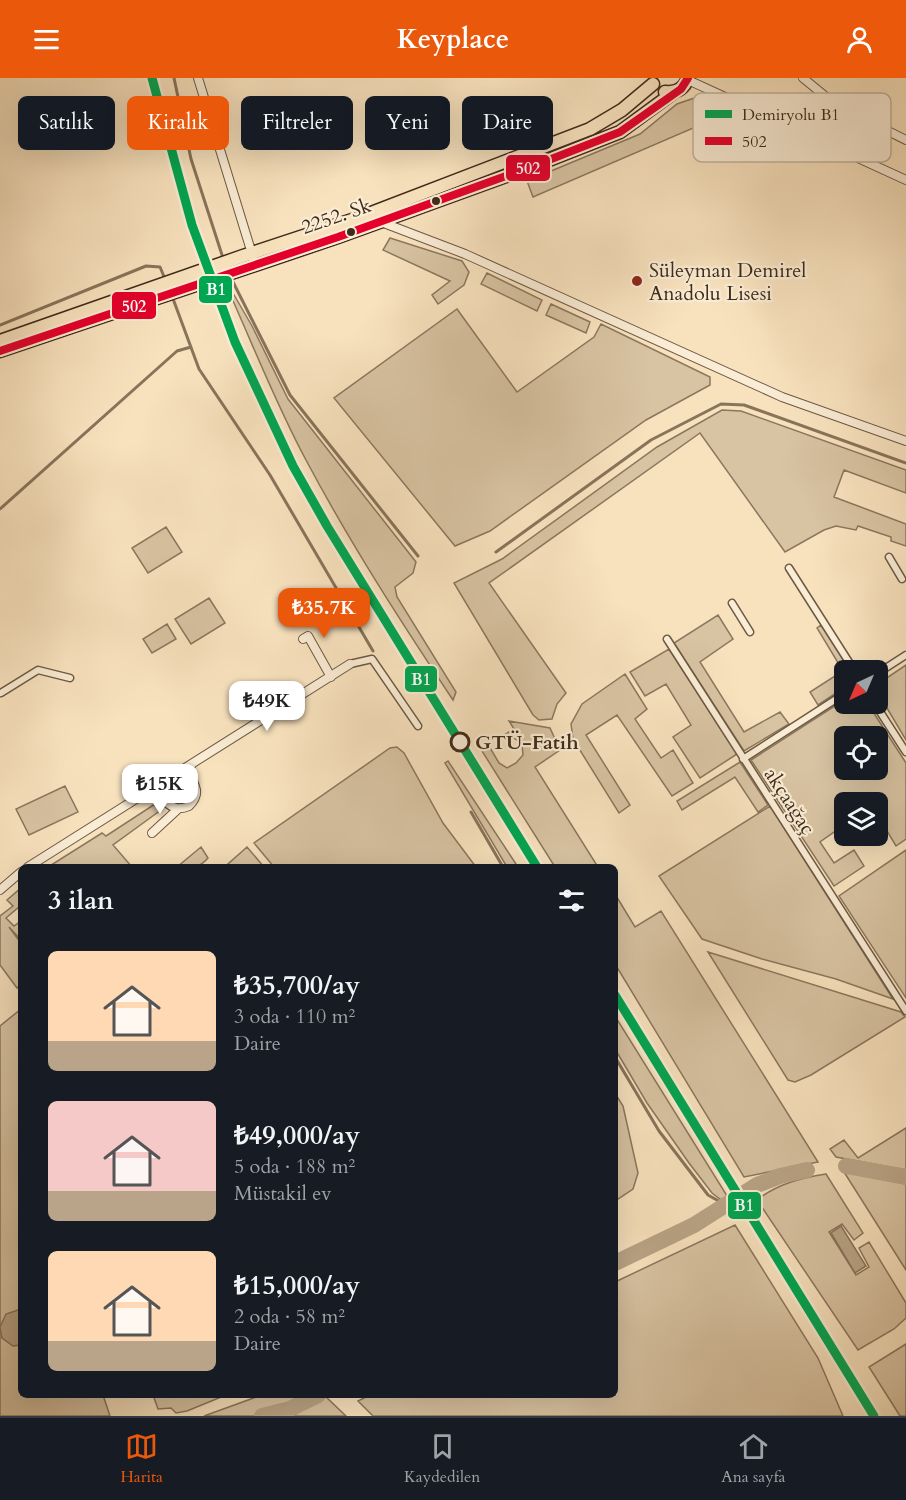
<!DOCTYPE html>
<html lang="tr">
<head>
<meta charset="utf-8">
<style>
	:root { --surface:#171b24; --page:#20242c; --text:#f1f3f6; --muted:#9ea1a6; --line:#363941; --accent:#ea580c }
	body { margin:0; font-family:Cardo,serif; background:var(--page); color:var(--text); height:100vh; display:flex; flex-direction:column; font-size:22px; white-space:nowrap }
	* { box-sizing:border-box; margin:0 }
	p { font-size:20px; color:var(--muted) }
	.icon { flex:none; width:33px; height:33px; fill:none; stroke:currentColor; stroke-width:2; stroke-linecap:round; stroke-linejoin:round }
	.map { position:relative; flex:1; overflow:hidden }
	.details { position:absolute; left:18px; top:786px; width:600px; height:534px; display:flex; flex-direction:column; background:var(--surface); border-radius:9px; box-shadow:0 6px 24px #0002 }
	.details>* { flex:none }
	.banner { position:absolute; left:18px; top:18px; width:600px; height:54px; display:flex; gap:12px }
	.needle { width:39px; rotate:224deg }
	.buttons { position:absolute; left:834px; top:582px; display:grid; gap:12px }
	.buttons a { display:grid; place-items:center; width:54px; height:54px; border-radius:9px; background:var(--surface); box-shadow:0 6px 24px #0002; font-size:30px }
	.price { position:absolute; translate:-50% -51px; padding:0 14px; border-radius:12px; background:#fff; color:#222; font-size:20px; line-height:39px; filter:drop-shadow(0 2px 3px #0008) }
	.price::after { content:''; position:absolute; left:50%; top:36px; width:18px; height:14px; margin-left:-9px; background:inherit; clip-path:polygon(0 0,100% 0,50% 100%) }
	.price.current { background:var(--accent); color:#fff }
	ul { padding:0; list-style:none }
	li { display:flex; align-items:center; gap:18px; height:150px; padding:0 30px }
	li span { display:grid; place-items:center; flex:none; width:168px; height:120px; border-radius:9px; color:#555 }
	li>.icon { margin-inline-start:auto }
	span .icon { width:72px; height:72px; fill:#fffc; stroke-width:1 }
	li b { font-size:26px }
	h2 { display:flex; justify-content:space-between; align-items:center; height:72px; padding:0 30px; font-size:26px }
	.chip { padding:0 21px; border-radius:9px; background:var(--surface); box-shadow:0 6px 24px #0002; font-size:21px; line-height:54px }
	.chip.current { background:var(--accent); color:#fff }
	header { display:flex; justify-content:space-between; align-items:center; height:78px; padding:0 30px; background:var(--accent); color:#fff; font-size:27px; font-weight:700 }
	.menu { display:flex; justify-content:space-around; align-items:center; height:84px; border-top:2px solid var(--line); background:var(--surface); font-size:16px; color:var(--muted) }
	.menu a { display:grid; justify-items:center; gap:3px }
	.menu .current { color:var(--accent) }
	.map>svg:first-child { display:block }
	.green { fill:#d8c3a2; stroke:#8b775e; stroke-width:1.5; fill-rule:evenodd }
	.water { fill:#b9a486; stroke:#88745a; stroke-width:1.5 }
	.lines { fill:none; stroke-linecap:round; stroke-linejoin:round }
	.stream { stroke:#88745a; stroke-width:3 }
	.river { stroke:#b9a486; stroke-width:16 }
	.pedestrian-casing { stroke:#6c5942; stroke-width:9 }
	.minor-casing { stroke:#6c5942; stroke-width:10 }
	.primary-casing { stroke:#3e2b19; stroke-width:15 }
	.pedestrian { stroke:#faecd5; stroke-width:6 }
	.minor { stroke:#faecd5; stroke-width:8 }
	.primary { stroke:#f8e2be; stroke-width:12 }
	.bus-1-casing { stroke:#faecd5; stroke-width:12 }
	.bus-1 { stroke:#e4002b; stroke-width:8 }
	.rail-1-casing { stroke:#faecd5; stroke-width:14 }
	.rail-1 { stroke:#00a651; stroke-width:9 }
	.bus-dot { fill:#3e2b19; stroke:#faecd5; stroke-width:2 }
	.poi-dot { fill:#8f2418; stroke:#faecd5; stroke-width:2 }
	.stop-dot { fill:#faecd5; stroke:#3e2b19; stroke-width:3 }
	.labels { text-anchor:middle; stroke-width:4.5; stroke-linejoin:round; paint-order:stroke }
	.street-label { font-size:20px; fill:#3e2b19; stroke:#faecd5 }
	.poi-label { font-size:20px; fill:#3e2b19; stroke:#faecd5; text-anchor:start }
	.stop-label { font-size:20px; font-weight:bold; fill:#3e2b19; stroke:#faecd5; text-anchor:start }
	.key { fill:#faecd5; stroke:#c2b29d; stroke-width:1.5 }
	.key-label { font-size:16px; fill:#3e2b19 }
	.line-badge { stroke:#faecd5; stroke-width:2 }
	.badge-label { font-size:16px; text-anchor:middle; font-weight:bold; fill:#fff }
</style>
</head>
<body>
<header><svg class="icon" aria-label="menu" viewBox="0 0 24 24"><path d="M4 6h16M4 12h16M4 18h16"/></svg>Keyplace<svg class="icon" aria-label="person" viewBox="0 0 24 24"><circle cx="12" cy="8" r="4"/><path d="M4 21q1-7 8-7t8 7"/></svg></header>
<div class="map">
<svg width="906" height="1338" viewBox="0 0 906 1338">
	<rect width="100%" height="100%" fill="#f8e2be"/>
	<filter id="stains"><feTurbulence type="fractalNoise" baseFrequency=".00333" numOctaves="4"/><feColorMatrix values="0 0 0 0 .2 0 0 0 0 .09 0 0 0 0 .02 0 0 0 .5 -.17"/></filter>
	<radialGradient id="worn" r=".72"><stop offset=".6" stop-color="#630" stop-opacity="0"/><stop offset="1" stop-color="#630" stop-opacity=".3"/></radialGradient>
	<path class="green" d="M 697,19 L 713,20 L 718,25 L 717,31 L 705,45 L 533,119 L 527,103 L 640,56 L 677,26 Z
		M 390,160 L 462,183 L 469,194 L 464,207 L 438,226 L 432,217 L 450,203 L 383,172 Z
		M 487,195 L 542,222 L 537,233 L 481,206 Z
		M 233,215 L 252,248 L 288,321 L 416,484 L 413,495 L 395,509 L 397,519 L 456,614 L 453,622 C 401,544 350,465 306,382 C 277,328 255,272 230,216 Z
		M 551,226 L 590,244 L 586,255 L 546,237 Z
		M 457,231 L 517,314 L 594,259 L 601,246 L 710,299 L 710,307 L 646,342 L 490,453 L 455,468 L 334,320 Z
		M 722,332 L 741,333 L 906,392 L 906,415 L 844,392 L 834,419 L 906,446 L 906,468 L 891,463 L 891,459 L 858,448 L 856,452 L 836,448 L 824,452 L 785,474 L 700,355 L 489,505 L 566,615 L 557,626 L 552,641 L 539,642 L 533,637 L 454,505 L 502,481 L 657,369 Z
		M 166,449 L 182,474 L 148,495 L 132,470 Z
		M 209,520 L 225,545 L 191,566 L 175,541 Z
		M 718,537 L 733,561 L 700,584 L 744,654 L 780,634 L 789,646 L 744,673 L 674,565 Z
		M 167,546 L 176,561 L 152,575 L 143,561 Z
		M 821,547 L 850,592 L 844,592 L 844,610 L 818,627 L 810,614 L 843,593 L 817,550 Z
		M 669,571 L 737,676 L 700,700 L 673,659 L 691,647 L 666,606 L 645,618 L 630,594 Z
		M 906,587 L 906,662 L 878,615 L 878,606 Z
		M 625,596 L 647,631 L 635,641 L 661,680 L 673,672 L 693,705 L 672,718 L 617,637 L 586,657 L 630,727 L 619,735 L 573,661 L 571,646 L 582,626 Z
		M 844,622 L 844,626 L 868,626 L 906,685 L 906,761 L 896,768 L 878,738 L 878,724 L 844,724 L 844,747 L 820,764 L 834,785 L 854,772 L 864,788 L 834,808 L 751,682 ZM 878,658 L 878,692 L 844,692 L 844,658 Z
		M 509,643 L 550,650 L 560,672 L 535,689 L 598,789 L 555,789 L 482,673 L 489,668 L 499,685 L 507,690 L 516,685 L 523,677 L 522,666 L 514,660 L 504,657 L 514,651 Z
		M 397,669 L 404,675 L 443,745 L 476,789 L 274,789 L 254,765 L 390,670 Z
		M 448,683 L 518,789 L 507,789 L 445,685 Z
		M 740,684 L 768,727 L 758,734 L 735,699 L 682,732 L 677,723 Z
		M170 712a9 9 0 1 1 18 0a9 9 0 1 1-18 0Z
		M 65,708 L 78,734 L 29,757 L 16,731 Z
		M 155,726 L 161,732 L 113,767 L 132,789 L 48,789 L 102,755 L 106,758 Z
		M 770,728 L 893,921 L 836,901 L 762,881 L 702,861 L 659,798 Z
		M 201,769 L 208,780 C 199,791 190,789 177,789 Z
		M 247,769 L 264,789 L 230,789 L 228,786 Z
		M 906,772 L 906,920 L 839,818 Z
		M 21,810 L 21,831 L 19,829 L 6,840 L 14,848 L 21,843 L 21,862 L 9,849 L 21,865 L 21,906 L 17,910 L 0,887 L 0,838 L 13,828 L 7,822 Z
		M 615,816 L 635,849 L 661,833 L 818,1084 L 744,1099 L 615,886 Z
		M 708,874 L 901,934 L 905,939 L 811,997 L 795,1004 L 788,1002 Z
		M 21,931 L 21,1317 L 103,1317 L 110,1338 L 0,1338 L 0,948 Z
		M 615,938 L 729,1121 L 724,1124 L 712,1115 L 689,1085 L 647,1025 L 615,971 Z
		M 615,1015 L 623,1028 L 638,1095 L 633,1111 L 615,1123 Z
		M 906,1050 L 906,1092 L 836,1079 L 830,1071 L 844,1062 L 858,1080 Z
		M 844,1094 L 906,1106 L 906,1192 Z
		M 826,1096 L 863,1155 L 854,1162 L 842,1146 L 829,1154 L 856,1197 L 869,1189 L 859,1170 L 869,1164 L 906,1225 L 906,1240 L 894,1251 L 858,1272 L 757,1122 C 777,1106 801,1100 826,1096 Z
		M 735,1147 L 818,1280 L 843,1338 L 373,1338 L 358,1323 L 370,1317 L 615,1317 L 615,1204 Z
		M 906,1266 L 906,1338 L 900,1338 L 869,1289 Z
		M 153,1317 L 226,1317 L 187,1333 L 176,1335 L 171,1330 L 158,1331 Z
		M 262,1317 L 311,1317 L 282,1332 L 258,1338 L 204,1338 Z
		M 324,1317 L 346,1338 L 293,1338 Z"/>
	<path class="water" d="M 841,1148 L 866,1188 L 855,1195 L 831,1155 Z
		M 21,1231 L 21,1267 L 13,1268 L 2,1260 L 0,1249 L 6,1236 Z"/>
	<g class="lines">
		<path class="stream" d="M 174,0 L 191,81 L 223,180
			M 230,198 L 290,317 L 418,478
			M 172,218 L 199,291 L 270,397 L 373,573
			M 0,247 L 146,188 L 160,189 L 165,201
			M 0,431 L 177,273 L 191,269
			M 496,474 L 651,362 L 721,326 L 744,327 L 906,385
			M 471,734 L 503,789
			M 615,979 L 659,1053 L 708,1117 L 724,1126"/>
		<path class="river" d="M 846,1088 L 906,1099
			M 615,1185 L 694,1147 L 757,1107 L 780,1098 L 807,1092
			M 262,1338 L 290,1331 L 318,1317"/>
		<defs>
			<path id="pedestrian" d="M 889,479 L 902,501
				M 789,490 L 854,592
				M 732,525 L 750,554
				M 667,561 L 906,933
				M 350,586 L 372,581 L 418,648
				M 878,595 L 906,577
				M 1,615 L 38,592 L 70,600
				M 875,626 L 906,674
				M 743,681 L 844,616"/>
			<path id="minor" d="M 198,0 L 253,179
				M 803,0 L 836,27 L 906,62
				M 688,2 L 906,102
				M 381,144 L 465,176 L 782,319 L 906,363
				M 303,561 L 308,558 L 331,599
				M 144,718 C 165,711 166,738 189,728 C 203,714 193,706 188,692 L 192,686
				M 152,755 L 178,731
				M 28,789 L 350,586
				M 0,812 L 21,794"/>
			<path id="primary" d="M 665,14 C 677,15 684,11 688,0
				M 0,263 L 243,178 L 358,140 L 590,51 L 622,32 L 653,6
				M 0,273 L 338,159 L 531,89 L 620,54 L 673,15"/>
		</defs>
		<use href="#pedestrian" class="pedestrian-casing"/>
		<use href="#minor" class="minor-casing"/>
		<use href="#primary" class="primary-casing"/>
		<use href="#pedestrian" class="pedestrian"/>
		<use href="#minor" class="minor"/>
		<use href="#primary" class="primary"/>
		<defs>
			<path id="bus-1" d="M 0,273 L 338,159 L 531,89 L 620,54 L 681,11 L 688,0"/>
		</defs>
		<use href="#bus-1" class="bus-1-casing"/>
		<use href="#bus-1" class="bus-1"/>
		<defs>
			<path id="rail-1" d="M 152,0 L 192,147 L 235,264 L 293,388 L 327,448 L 537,789
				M 615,917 L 874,1338"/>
		</defs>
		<use href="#rail-1" class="rail-1-casing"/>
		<use href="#rail-1" class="rail-1"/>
	</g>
	<g class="bus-dot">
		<circle cx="436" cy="123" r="5"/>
		<circle cx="351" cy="154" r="5"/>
	</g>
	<circle class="poi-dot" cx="637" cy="203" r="6"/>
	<circle class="stop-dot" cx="460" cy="664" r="9"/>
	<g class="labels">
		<g class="street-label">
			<text transform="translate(336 138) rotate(-19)" y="7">2252. Sk</text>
			<text transform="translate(790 723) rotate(57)" y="7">akçaağaç</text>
		</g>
		<g class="poi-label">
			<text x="649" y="199">Süleyman Demirel<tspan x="649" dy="23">Anadolu Lisesi</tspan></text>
		</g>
		<g class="stop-label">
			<text x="475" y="671">GTÜ-Fatih</text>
		</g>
	</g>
	<rect x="693" y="15" width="198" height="69" rx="9" class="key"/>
	<rect x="705" y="32" width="27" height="8" fill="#00a651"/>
	<rect x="705" y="59" width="27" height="8" fill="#e4002b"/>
	<g class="key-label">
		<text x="742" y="42">Demiryolu B1</text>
		<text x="742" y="69">502</text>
	</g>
	<g class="line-badge">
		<rect x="505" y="76" width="46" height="28" rx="6" fill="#e4002b"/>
		<rect x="198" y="197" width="35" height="29" rx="6" fill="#00a651"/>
		<rect x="111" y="213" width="46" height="29" rx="6" fill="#e4002b"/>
		<rect x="404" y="587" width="34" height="28" rx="6" fill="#00a651"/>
		<rect x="727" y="1113" width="35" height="29" rx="6" fill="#00a651"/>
	</g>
	<g class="badge-label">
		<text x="528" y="96">502</text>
		<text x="216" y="217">B1</text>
		<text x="134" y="234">502</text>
		<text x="421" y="607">B1</text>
		<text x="744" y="1133">B1</text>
	</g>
	<rect width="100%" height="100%" filter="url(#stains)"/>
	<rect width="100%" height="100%" fill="url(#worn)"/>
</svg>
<div class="buttons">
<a><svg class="needle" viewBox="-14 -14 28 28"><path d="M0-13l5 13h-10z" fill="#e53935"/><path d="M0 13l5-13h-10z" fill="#9ea1a6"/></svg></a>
<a><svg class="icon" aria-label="locate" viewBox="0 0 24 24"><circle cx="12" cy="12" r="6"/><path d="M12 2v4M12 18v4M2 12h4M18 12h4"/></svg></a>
<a><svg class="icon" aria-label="layers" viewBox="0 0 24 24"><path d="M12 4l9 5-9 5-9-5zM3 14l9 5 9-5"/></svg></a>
</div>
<b class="price current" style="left:324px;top:561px">₺35.7K</b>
<b class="price" style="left:267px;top:654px">₺49K</b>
<b class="price" style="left:160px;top:737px">₺15K</b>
<div class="banner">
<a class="chip">Satılık</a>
<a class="chip current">Kiralık</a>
<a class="chip">Filtreler</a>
<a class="chip">Yeni</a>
<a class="chip">Daire</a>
</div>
<section class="details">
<h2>3 ilan<svg class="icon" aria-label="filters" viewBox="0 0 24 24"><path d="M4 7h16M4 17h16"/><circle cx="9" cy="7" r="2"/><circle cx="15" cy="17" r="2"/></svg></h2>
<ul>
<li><span style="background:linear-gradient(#ffd9b3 75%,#b9a48a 0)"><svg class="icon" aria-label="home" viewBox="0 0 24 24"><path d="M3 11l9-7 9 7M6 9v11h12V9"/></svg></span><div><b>₺35,700/ay</b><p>3 oda · 110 m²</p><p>Daire</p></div></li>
<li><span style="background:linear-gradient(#f6c9c9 75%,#b9a48a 0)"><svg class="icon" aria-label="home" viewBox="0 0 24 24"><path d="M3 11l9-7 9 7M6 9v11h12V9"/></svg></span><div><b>₺49,000/ay</b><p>5 oda · 188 m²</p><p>Müstakil ev</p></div></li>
<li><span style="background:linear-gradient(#ffd9b3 75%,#b9a48a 0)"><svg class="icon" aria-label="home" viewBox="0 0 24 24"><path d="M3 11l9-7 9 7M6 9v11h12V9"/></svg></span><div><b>₺15,000/ay</b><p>2 oda · 58 m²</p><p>Daire</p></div></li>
</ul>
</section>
</div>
<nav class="menu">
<a class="current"><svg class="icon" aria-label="map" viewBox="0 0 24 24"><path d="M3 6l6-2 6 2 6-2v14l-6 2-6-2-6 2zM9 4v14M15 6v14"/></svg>Harita</a>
<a><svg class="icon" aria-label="saved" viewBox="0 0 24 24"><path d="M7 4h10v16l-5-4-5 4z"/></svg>Kaydedilen</a>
<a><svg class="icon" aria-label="home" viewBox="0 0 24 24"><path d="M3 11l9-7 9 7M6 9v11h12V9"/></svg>Ana sayfa</a>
</nav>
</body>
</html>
